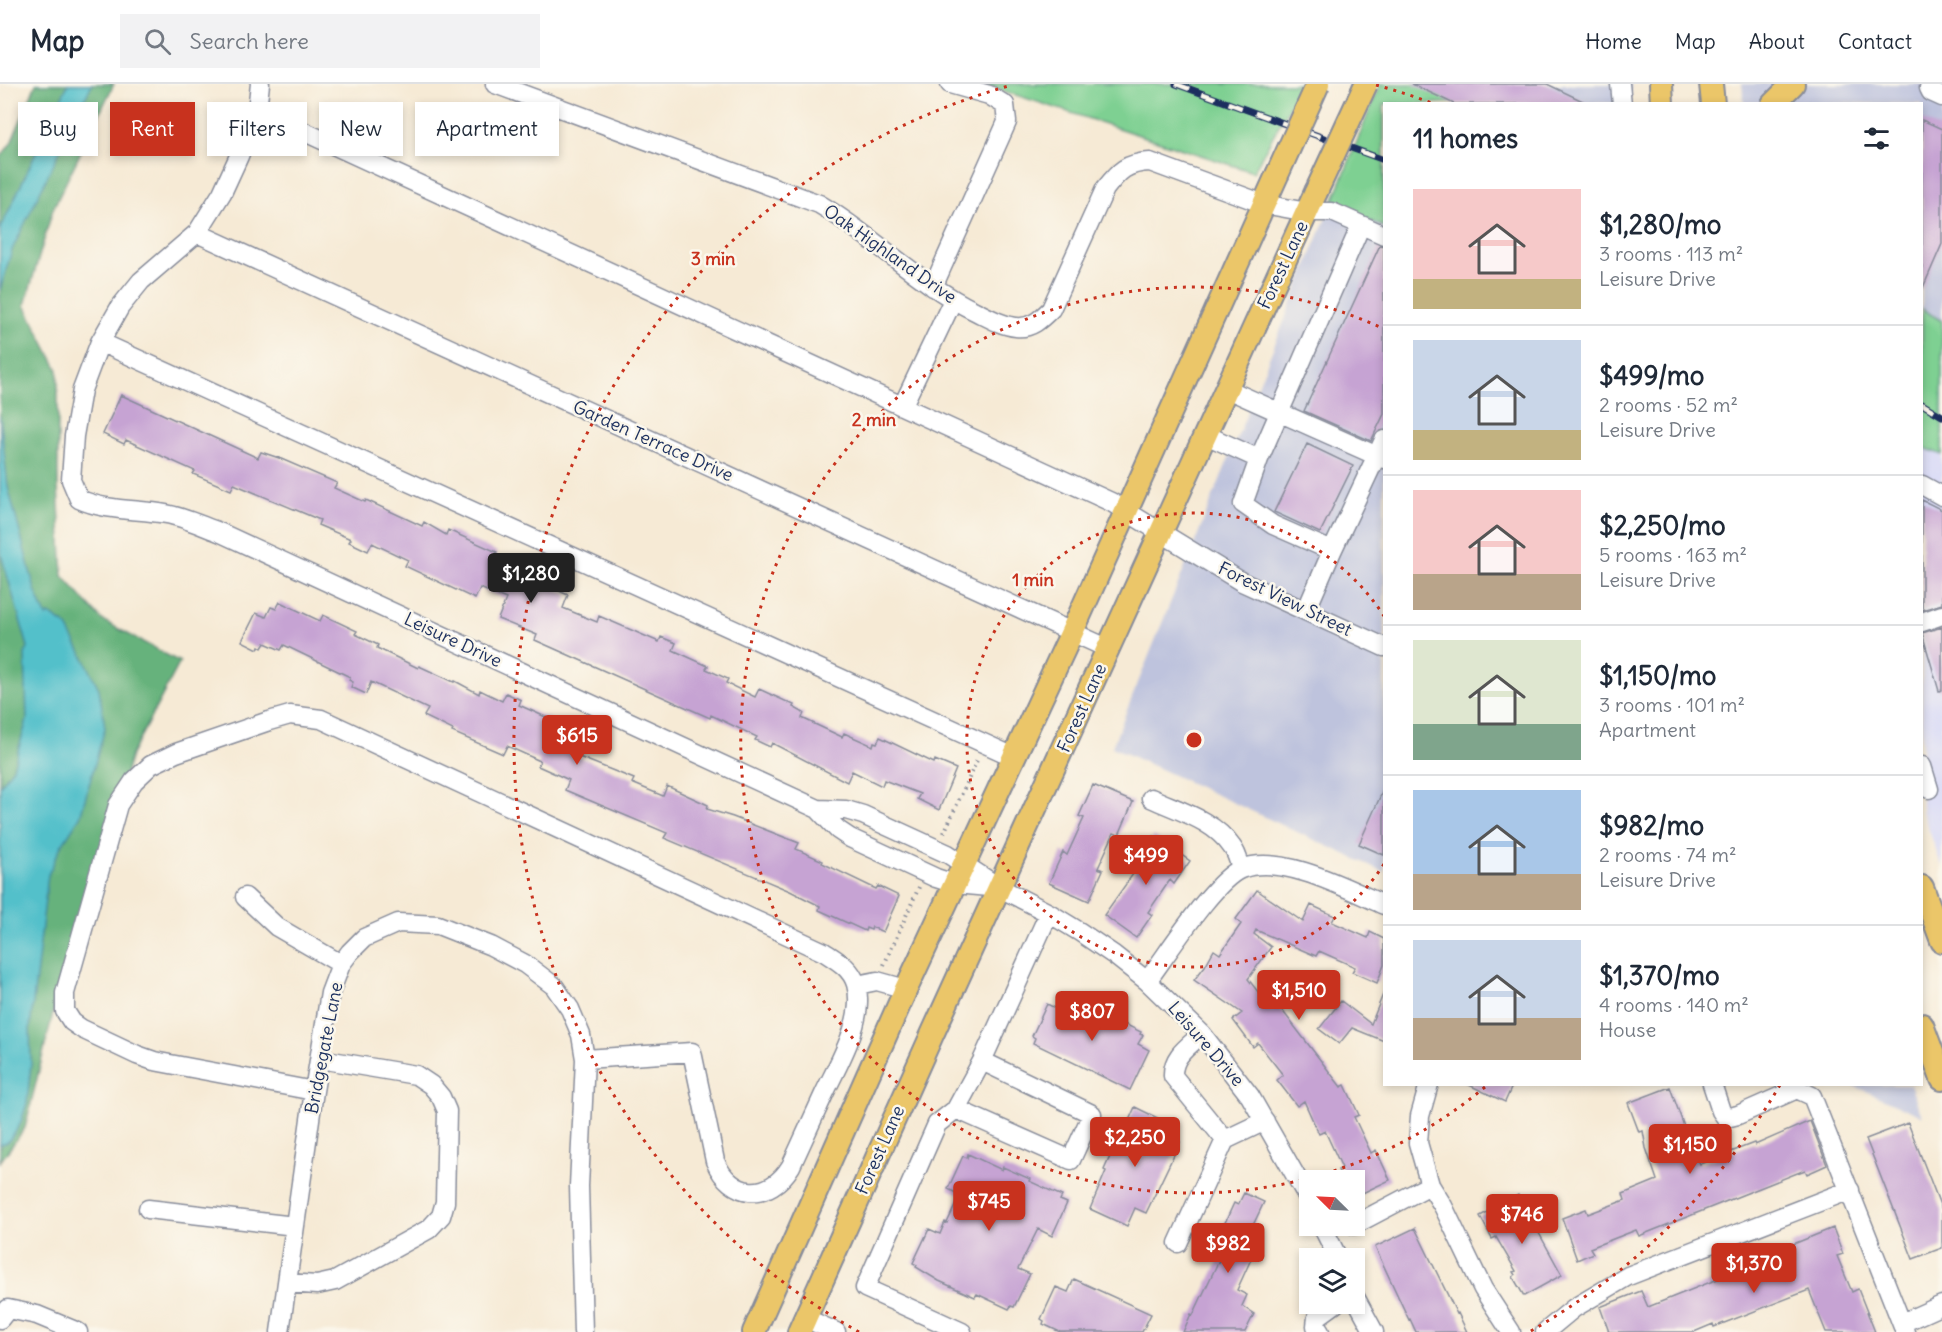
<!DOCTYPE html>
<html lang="en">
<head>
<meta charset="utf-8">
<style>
	:root { --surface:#fff; --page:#f2f2f3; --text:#1f2937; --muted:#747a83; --line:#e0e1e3; --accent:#c8321e }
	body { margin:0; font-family:Delius,sans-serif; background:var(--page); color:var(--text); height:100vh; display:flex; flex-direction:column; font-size:22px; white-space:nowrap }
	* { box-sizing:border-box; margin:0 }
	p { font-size:20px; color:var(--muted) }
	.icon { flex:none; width:33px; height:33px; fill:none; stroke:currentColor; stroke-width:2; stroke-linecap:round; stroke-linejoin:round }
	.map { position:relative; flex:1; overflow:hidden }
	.details { position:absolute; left:1383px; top:18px; width:540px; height:984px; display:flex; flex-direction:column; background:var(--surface); border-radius:0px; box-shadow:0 3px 9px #0003 }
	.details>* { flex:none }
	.guide { position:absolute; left:18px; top:18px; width:570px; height:54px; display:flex; gap:12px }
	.needle { width:39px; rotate:294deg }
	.controls { position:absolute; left:1299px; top:1086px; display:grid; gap:12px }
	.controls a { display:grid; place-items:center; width:66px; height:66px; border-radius:0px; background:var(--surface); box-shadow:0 3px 9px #0003; font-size:30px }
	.price { position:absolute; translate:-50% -51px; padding:0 14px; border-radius:6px; background:var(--accent); color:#fff; font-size:20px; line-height:39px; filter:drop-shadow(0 2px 3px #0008) }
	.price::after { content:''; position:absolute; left:50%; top:36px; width:18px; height:14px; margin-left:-9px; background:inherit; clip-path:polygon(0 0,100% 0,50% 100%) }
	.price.selected { background:#222; color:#fff }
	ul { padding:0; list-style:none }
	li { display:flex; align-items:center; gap:18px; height:150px; padding:0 30px }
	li+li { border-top:2px solid var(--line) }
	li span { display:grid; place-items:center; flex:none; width:168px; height:120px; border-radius:0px; color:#555 }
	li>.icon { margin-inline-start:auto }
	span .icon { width:72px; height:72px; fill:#fffc; stroke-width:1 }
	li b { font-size:26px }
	h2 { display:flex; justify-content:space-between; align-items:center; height:72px; padding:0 30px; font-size:26px }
	.pill { padding:0 21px; border-radius:0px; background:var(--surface); box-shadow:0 3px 9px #0003; font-size:21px; line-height:54px }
	.pill.selected { background:var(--accent); color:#fff }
	header { display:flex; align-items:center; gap:36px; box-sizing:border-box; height:84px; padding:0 30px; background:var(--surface); border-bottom:2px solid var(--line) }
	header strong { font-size:28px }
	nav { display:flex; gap:33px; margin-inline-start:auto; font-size:21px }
	.search { width:420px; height:54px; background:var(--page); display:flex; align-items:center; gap:15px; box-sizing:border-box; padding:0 21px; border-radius:0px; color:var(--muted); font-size:22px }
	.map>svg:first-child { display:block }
	.built { fill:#d6d8f8 }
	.industrial { fill:#bec3dd }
	.green { fill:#7ed092; stroke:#4c8078; stroke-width:1.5 }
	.forest { fill:#66b27c; stroke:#40706d; stroke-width:1.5 }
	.water { fill:#53c0ca; stroke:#377894; stroke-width:1.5 }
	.building { fill:#c6a3d3 }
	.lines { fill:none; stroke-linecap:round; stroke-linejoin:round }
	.minor-casing { stroke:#888c9a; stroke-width:21 }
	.major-casing { stroke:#888c9a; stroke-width:26 }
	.path { stroke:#888c9a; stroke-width:4; stroke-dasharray:1.5 4.5; stroke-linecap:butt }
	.minor { stroke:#fff; stroke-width:18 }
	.major { stroke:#ebc669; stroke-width:22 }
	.rail-casing { stroke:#1b2f5e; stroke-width:7 }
	.rail { stroke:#fbf7ec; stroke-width:4.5; stroke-dasharray:14; stroke-linecap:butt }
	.major-bridge-casing { stroke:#888c9a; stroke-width:26; stroke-linecap:butt }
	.major-bridge { stroke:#ebc669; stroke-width:22 }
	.ring { fill:none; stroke:#c8321e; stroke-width:3; stroke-dasharray:3 6 }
	.labels { text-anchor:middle; stroke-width:5; stroke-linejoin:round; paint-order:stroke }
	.street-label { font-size:18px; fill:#1b2f5e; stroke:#fbf7ec }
	.centre { fill:#c8321e; stroke:#fbf7ec; stroke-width:3 }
	.ring-label { font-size:18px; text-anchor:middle; font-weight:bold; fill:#c8321e; stroke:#fbf7ec; stroke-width:5; stroke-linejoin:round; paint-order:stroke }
</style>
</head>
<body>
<header>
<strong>Map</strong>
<div class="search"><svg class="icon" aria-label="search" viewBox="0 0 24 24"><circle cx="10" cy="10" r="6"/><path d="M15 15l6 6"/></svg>Search here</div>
<nav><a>Home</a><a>Map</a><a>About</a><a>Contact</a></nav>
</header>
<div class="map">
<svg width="1942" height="1248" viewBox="0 0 1942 1248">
	<rect width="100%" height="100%" fill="#fbf7ec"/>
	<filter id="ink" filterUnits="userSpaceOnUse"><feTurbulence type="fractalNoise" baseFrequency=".0167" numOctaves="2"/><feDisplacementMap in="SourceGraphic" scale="12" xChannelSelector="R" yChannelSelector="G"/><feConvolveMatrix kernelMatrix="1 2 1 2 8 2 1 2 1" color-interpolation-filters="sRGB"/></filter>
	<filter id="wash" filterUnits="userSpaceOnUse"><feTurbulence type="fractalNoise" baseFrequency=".008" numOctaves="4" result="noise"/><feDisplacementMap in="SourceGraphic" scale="24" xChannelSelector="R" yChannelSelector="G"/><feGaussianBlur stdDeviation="1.35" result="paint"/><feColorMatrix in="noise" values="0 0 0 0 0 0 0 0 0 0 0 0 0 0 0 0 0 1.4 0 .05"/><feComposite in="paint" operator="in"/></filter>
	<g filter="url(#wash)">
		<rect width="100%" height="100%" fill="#f6ead5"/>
		<path class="built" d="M 1922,363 L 1942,371 L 1942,783 L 1922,727 Z"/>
		<path class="industrial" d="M 1380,0 L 1631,0 L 1631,19 L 1384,20 L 1384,788 L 1112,663 Z
			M 1742,0 L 1942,0 L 1942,237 L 1922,225 L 1922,20 L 1744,19 Z
			M 1852,1001 L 1910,1001 L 1922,1032 Z"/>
		<path class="green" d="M 982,0 L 1302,0 L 1253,88 Z
			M 1380,0 L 1423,0 L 1463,19 L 1384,20 L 1384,143 L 1332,120 Z
			M 1922,225 L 1942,237 L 1942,371 L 1922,363 Z"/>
		<path class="forest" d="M 36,0 L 114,0 L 53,125 L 25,221 L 58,286 L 58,402 L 63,492 L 102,536 L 180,578 L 131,671 L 53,929 L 25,1044 L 0,1078 L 0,74 L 11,59 Z"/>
		<path class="water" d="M 68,0 L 92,0 L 12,166 L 0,206 L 0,146 Z
			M 0,332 L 8,403 L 35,506 L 46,532 L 49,530 L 66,541 L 85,576 L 99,605 L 105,644 L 80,733 L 61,762 L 48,791 L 30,944 L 31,979 L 27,1019 L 20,1041 L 8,1058 L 0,1061 L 0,702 L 13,684 L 27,636 L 25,570 L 28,563 L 0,467 Z"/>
		<g id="blocks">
			<path class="building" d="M 1412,0 L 1547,0 L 1589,20 L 1454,20 Z
				M 1922,36 L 1942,45 L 1942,160 L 1922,206 Z
				M 1380,161 L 1384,162 L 1384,330 L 1371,357 L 1304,327 Z
				M 121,311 L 258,374 L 261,368 L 279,374 L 337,399 L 334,404 L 365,418 L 366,416 L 422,442 L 424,438 L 446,451 L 448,446 L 497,468 L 493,475 L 559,500 L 557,506 L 568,511 L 563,524 L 597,538 L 599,532 L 659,558 L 661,553 L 676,559 L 673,566 L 708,582 L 706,585 L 728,595 L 726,599 L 755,613 L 759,605 L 794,621 L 793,623 L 804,629 L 802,634 L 842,653 L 844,649 L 873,662 L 874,658 L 877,659 L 880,653 L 934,679 L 935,676 L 956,685 L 939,726 L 917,715 L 920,710 L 884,696 L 882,702 L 852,687 L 847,698 L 772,659 L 770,663 L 755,656 L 757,653 L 711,631 L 710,634 L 535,556 L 537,551 L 498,535 L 506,515 L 480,504 L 475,515 L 405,482 L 408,476 L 372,459 L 368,467 L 349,458 L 351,455 L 318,441 L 320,436 L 234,400 L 231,406 L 193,390 L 195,387 L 126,356 L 124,360 L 103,350 Z
				M 1307,360 L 1353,382 L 1320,449 L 1274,428 Z
				M 1922,416 L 1942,426 L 1942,520 L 1922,526 Z
				M 280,518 L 320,537 L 323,531 L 357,547 L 355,550 L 378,561 L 377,564 L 418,584 L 419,582 L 454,598 L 455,597 L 479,610 L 480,606 L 502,617 L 506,609 L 521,616 L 519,621 L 561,640 L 559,645 L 576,654 L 569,669 L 634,695 L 632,699 L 663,712 L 667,702 L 708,721 L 707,725 L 733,733 L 799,759 L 796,765 L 823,777 L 822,779 L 876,805 L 878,802 L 899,812 L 883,848 L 872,843 L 871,846 L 866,844 L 865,847 L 819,826 L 820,822 L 790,807 L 664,754 L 667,749 L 565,706 L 569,696 L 538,682 L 540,677 L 507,662 L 503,670 L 452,648 L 453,646 L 424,632 L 428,625 L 371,598 L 366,610 L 351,603 L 353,598 L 349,596 L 350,593 L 284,561 L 281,566 L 265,559 L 262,564 L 259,562 L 258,565 L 242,557 L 256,529 L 266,533 L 271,523 L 276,525 Z
				M 1942,543 L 1942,606 L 1939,607 L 1922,549 Z
				M 1093,701 L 1133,718 L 1119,751 L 1114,749 L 1098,784 L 1103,786 L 1089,817 L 1049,799 L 1063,768 L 1067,771 L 1084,734 L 1079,732 Z
				M 1384,704 L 1384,771 L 1359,760 Z
				M 1154,752 L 1190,777 L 1174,800 L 1170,796 L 1148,828 L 1152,831 L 1136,854 L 1104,831 L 1143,776 L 1139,773 Z
				M 1257,806 L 1303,838 L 1311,821 L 1335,832 L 1332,838 L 1368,854 L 1370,848 L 1384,855 L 1384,881 L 1377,899 L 1352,888 L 1355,883 L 1319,867 L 1316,872 L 1256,846 L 1254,850 L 1271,863 L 1248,895 L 1272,926 L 1278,921 L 1341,1003 L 1345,1001 L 1359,1031 L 1354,1033 L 1371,1069 L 1376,1066 L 1390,1096 L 1354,1113 L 1354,1096 L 1343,1096 L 1338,1086 L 1342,1084 L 1325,1047 L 1319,1050 L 1304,1017 L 1297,1022 L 1277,996 L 1283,991 L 1258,959 L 1253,963 L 1233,936 L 1242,929 L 1194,896 L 1205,882 L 1214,866 L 1220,870 L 1241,840 L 1236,835 Z
				M 1384,908 L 1384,957 L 1352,944 L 1339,960 L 1319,945 L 1341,917 L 1371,940 Z
				M 1064,915 L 1082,924 L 1084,920 L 1141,948 L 1140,950 L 1143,951 L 1138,960 L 1149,966 L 1130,1006 L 1033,959 L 1035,954 L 1032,952 L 1047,920 L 1059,926 Z
				M 1467,1000 L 1513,1000 L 1505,1018 Z
				M 1670,1003 L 1692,1065 L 1694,1064 L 1700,1080 L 1754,1059 L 1755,1061 L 1810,1037 L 1827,1081 L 1807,1090 L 1805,1086 L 1639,1152 L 1636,1146 L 1590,1164 L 1593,1169 L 1577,1176 L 1562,1134 L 1586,1125 L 1588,1130 L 1625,1116 L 1623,1110 L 1657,1096 L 1646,1064 L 1643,1047 L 1639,1048 L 1628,1019 Z
				M 1135,1023 L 1172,1041 L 1167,1052 L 1180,1058 L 1146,1129 L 1135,1124 L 1127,1142 L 1090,1125 L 1106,1087 L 1104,1086 L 1116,1059 L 1118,1061 Z
				M 1908,1039 L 1942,1126 L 1942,1164 L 1913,1175 L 1866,1055 Z
				M 968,1070 L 1002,1086 L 1003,1083 L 1030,1095 L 1029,1097 L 1062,1112 L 1060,1116 L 1067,1119 L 1052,1152 L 1038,1145 L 1018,1185 L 1030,1190 L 1014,1223 L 1011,1222 L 1009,1225 L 977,1210 L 975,1213 L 939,1197 L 916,1183 L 917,1181 L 913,1179 L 929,1145 L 940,1150 L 945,1138 L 947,1139 L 960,1111 L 948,1105 L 963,1072 L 967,1074 Z
				M 1244,1109 L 1264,1118 L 1247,1154 L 1256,1158 L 1255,1160 L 1257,1162 L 1237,1206 L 1247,1211 L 1242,1222 L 1254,1230 L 1245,1248 L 1183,1248 L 1191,1230 L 1193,1231 L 1220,1174 L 1211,1170 L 1214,1165 L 1209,1163 L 1219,1141 L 1223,1143 L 1234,1119 L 1238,1121 Z
				M 1518,1111 L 1562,1191 L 1524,1212 L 1513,1193 L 1515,1191 L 1513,1188 L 1516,1187 L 1496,1153 L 1492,1155 L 1480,1132 Z
				M 1415,1144 L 1457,1230 L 1458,1229 L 1467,1248 L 1416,1248 L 1410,1235 L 1409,1236 L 1375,1163 Z
				M 1833,1144 L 1843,1170 L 1837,1172 L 1852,1208 L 1858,1205 L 1875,1248 L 1826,1248 L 1809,1206 L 1714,1243 L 1713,1240 L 1694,1248 L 1609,1248 L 1600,1223 L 1641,1207 L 1648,1223 L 1793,1165 L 1791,1161 Z
				M 1074,1195 L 1151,1230 L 1142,1248 L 1060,1248 L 1043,1240 L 1044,1237 L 1041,1235 L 1056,1203 L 1068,1208 Z"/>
		</g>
	</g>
	<g filter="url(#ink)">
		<use href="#blocks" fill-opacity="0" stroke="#888c9a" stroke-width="1.5"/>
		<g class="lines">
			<defs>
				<path id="minor" d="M 260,0 L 257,26 L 239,72 L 222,109 L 197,149 L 141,197 L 120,223 L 100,258 L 82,306 L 74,352 L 71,396 L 79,415 C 105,427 137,425 166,430 C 184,433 202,442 219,448 L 818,725 L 838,746 L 850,754 L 936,794 L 955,800 L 1000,804
					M 495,0 L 819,120 C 875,153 917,199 977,228 C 989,234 1003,242 1016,243 C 1031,245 1041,235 1051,225 L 1105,105 C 1119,87 1126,79 1150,78 L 1264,120 L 1307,128 L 1332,128 L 1384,151
					M 1620,0 L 1622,20
					M 1930,0 L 1929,4 L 1931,8 L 1942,13
					M 257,26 L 1111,418 L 1242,498 L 1384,563
					M 197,149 L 1109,565
					M 933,203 L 1007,38 L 1005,21 L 989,11 L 950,0
					M 100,258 L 1014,673
					M 1227,305 L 1384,375
					M 903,321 L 953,216
					M 1206,351 L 1259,375 L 1243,420 L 1273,441 L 1332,467 L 1306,527
					M 1259,375 L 1361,141
					M 1922,401 L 1942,412
					M 1332,467 L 1384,356
					M 1922,538 L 1942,531
					M 1922,682 L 1929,705
					M 1151,714 C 1179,727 1214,736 1232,763 C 1237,769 1239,778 1241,785
					M 818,725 L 846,726 L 863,731 L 948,770 L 1000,804 L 1049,829 L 1080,848 L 1114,871 L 1147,897 L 1202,950 L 1250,1012 L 1310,1117
					M 245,813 L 277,843 L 341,880
					M 1147,897 C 1167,871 1214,796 1241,785 C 1281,769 1348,805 1384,821
					M 857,901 L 877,897 L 906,905
					M 1202,950 C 1189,962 1172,972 1173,992 L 1225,1056
					M 1429,1000 L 1420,1032 L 1418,1059 L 1430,1101 L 1443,1122 L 1483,1205 L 1511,1248
					M 1712,1000 L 1721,1027 L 1726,1034 L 1738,1031 L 1797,1005
					M 1786,1000 L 1812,1012 L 1905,1248
					M 314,1007 L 154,977 L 137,971 L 82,945 L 72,938 L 65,927 L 65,909 L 118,721 L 134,697 L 151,681 L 176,669 L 269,637 L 290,631 L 321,635 L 824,868 C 838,877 851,884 856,900 C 866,935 838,980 824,1010 C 813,1034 802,1058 791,1082 C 769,1118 731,1115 715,1077 L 692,968 L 585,975
					M 956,1025 L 1071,1076 L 1092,1030 L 982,977
					M 148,1125 L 295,1142
					M 1354,1141 L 1430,1101
					M 1322,1142 L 1338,1174
					M 1178,1159 L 1225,1056 L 1265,1037
					M 287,1199 L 317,1201 L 335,1197 L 429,1145 L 441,1132 L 445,1118 L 447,1027 L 441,1013 L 431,1001 L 416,991 L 320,975
					M 1354,1211 L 1374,1248
					M 805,1234 L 836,1248
					M 0,1235 L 8,1225 L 37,1231 L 78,1248
					M 1902,1239 L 1942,1221
					M 280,1248 L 314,1007 L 330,909 L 341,880 L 350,868 L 364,854 L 398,839 L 438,841 L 491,862 L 525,880 L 554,902 L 570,925 L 581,951 L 585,975 L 579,1102 L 583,1248
					M 962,1248 L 865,1204 L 937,1040 L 956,1025 L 982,977 L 1049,829
					M 1320,1248 L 1316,1242 L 1317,1233 L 1335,1220
					M 1545,1248 L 1574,1224 L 1628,1192 L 1850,1106"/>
				<path id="major" d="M 1661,0 L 1662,20
					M 1711,0 L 1713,20
					M 1773,20 L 1793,0
					M 1922,803 L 1942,857
					M 1922,941 L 1942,995
					M 754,1248 L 906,905 L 1072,548 L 1277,91
					M 799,1248 L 931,953 L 1316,108"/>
			</defs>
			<use href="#minor" class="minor-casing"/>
			<use href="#major" class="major-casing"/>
			<path class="path" d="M 944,749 L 978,674
				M 884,881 L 919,803"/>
			<use href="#minor" class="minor"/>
			<use href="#major" class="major"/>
			<defs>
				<path id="rail" d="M 1176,0 L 1384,76
					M 1922,320 L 1942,332"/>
			</defs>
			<use href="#rail" class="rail-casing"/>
			<use href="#rail" class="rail"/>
			<defs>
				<path id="major-bridge" d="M 1277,91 L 1318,0
					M 1316,108 L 1366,0"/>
			</defs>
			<use href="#major-bridge" class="major-bridge-casing"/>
			<use href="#major-bridge" class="major-bridge"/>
		</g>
	</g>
	<g class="ring">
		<path d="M1384 780A227 227 0 1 1 1384 532"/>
		<path d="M1485 1003A453 453 0 1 1 1382 244"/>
		<path d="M1780 1001A680 680 0 0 1 1529 1248M859 1248A680 680 0 0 1 1012 1M1376 1A680 680 0 0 1 1432 19"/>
	</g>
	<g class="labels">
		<g class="street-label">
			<text transform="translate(890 170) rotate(35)" y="6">Oak Highland Drive</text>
			<text transform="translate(1283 181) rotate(-65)" y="6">Forest Lane</text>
			<text transform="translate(653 357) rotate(24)" y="6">Garden Terrace Drive</text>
			<text transform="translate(1285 515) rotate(26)" y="6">Forest View Street</text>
			<text transform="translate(453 556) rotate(25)" y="6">Leisure Drive</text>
			<text transform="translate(1082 624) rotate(-66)" y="6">Forest Lane</text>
			<text transform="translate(1206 960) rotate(49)" y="6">Leisure Drive</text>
			<text transform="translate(324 964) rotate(-79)" y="6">Bridgegate Lane</text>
			<text transform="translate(880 1066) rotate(-66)" y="6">Forest Lane</text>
		</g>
	</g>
	<circle cx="1194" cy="656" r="9" class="centre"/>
	<g class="ring-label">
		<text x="713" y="181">3 min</text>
		<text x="874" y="342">2 min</text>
		<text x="1033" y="502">1 min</text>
	</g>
</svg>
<div class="controls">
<a><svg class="needle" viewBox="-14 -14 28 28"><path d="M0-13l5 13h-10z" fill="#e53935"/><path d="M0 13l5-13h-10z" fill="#747a83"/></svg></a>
<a><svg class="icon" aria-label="layers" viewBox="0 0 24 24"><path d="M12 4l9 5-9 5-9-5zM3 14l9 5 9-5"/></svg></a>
</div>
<b class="price selected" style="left:531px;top:520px">$1,280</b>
<b class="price" style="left:577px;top:682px">$615</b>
<b class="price" style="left:1146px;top:802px">$499</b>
<b class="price" style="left:1299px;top:937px">$1,510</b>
<b class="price" style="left:1092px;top:958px">$807</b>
<b class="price" style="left:1135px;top:1084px">$2,250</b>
<b class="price" style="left:1690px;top:1091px">$1,150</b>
<b class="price" style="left:989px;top:1148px">$745</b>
<b class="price" style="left:1522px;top:1161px">$746</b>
<b class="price" style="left:1228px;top:1190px">$982</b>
<b class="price" style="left:1754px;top:1210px">$1,370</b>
<div class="guide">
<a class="pill">Buy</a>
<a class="pill selected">Rent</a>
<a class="pill">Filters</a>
<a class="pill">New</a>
<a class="pill">Apartment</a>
</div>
<section class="details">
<h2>11 homes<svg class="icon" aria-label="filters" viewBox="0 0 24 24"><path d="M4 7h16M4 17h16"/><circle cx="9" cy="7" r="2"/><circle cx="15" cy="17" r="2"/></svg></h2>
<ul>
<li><span style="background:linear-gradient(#f6c9c9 75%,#c2b280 0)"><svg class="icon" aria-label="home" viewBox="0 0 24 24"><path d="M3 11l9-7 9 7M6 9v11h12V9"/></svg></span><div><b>$1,280/mo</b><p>3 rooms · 113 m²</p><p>Leisure Drive</p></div></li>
<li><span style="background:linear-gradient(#c9d6e8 75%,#c2b280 0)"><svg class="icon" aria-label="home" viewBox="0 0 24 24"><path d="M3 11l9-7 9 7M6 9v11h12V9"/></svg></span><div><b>$499/mo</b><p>2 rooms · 52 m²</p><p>Leisure Drive</p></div></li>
<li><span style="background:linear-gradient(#f6c9c9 70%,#b9a48a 0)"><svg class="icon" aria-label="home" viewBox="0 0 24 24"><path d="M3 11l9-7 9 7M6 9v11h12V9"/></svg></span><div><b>$2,250/mo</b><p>5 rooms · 163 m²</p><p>Leisure Drive</p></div></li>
<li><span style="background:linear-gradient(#dfe7d0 70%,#7fa58c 0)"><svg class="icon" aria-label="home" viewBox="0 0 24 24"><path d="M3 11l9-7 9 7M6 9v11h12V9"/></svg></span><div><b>$1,150/mo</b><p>3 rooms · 101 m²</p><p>Apartment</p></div></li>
<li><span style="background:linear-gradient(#a9c7e8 70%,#b9a48a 0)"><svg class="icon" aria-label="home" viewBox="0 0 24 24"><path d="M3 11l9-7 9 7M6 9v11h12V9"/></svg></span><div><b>$982/mo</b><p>2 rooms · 74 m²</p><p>Leisure Drive</p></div></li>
<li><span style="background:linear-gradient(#c9d6e8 65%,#b9a48a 0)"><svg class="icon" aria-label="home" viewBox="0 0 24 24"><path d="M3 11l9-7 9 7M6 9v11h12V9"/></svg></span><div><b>$1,370/mo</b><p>4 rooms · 140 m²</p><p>House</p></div></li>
</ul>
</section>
</div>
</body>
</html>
